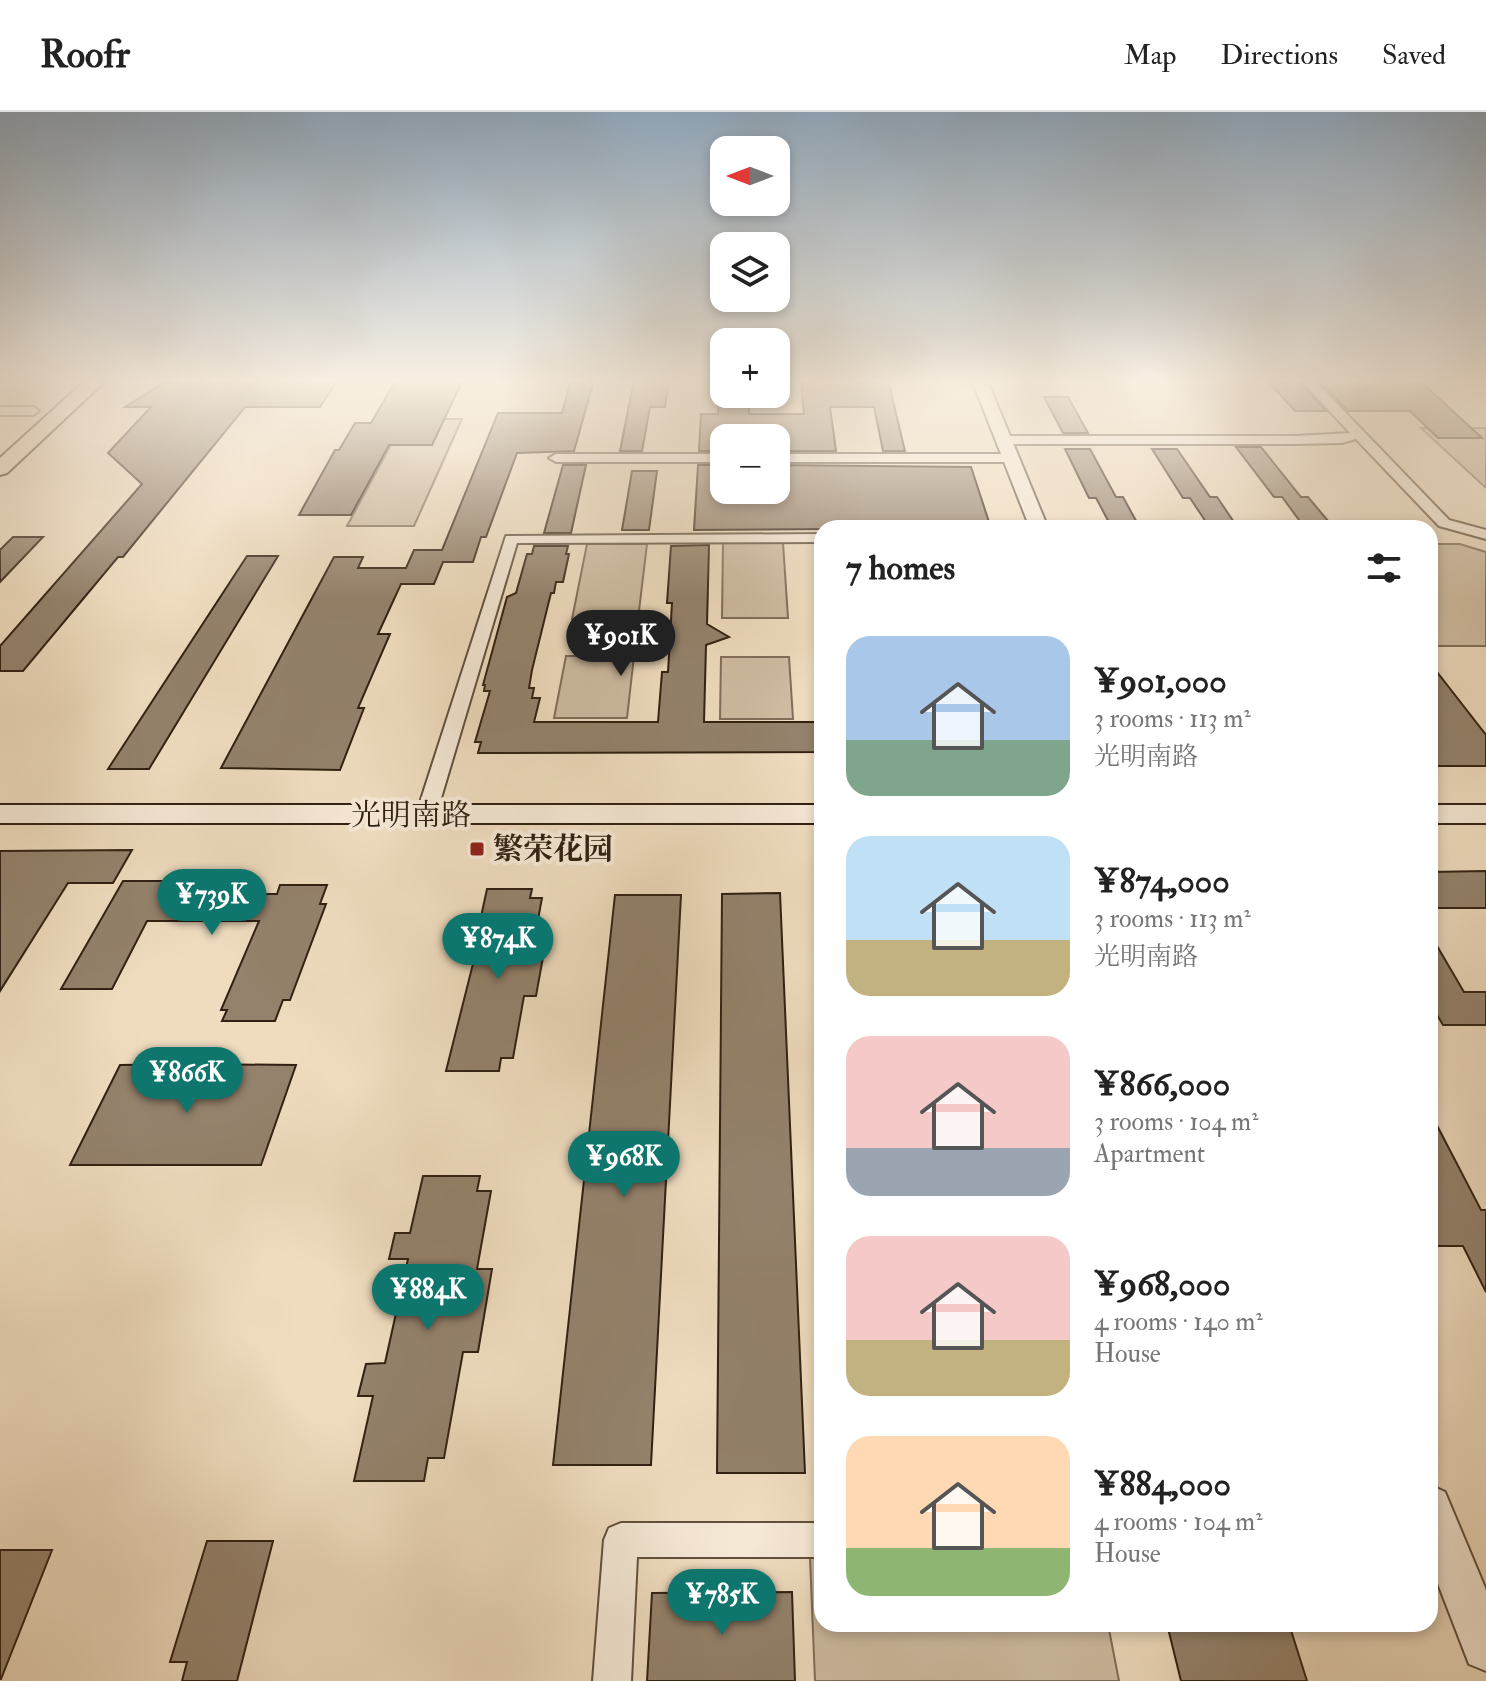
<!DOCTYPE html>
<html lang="en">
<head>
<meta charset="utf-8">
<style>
	:root { --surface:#fff; --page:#f6f6f6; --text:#222; --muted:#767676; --line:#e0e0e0; --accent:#0f766e }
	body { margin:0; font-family:"IM FELL Double Pica","Noto Serif SC",serif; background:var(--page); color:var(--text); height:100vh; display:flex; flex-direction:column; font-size:30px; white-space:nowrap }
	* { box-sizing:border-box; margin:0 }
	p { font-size:26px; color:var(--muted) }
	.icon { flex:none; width:44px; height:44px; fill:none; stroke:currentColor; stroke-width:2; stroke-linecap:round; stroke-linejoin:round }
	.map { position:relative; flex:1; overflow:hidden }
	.panel { position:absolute; left:814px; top:408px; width:624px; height:1112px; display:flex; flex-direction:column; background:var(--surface); border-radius:24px; box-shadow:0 4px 12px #0003 }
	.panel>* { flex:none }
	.needle { width:52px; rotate:270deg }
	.tools { position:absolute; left:710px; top:24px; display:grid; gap:16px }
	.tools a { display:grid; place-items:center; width:80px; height:80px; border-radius:16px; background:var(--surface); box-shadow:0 4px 12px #0003; font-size:40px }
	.price { position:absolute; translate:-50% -68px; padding:0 18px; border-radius:28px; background:var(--accent); color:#fff; font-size:26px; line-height:52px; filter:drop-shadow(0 2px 4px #0008) }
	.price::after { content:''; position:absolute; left:50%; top:48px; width:24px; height:18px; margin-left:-12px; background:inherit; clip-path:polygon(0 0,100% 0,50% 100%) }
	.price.on { background:#222; color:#fff }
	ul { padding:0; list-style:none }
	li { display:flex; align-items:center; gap:24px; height:200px; padding:0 32px }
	li span { display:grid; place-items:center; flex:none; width:224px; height:160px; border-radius:24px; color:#555 }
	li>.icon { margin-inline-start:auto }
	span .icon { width:96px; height:96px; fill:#fffc; stroke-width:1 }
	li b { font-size:34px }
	h2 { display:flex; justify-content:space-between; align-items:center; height:96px; padding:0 32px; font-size:34px }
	header { display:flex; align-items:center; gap:48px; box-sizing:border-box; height:112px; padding:0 40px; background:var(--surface); border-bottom:2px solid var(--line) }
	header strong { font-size:38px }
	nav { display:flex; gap:44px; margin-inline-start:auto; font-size:28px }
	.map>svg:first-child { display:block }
	.green { fill:#cfbca2; stroke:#806e5a; stroke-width:2 }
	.building { fill:#94826c; stroke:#312112; stroke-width:2 }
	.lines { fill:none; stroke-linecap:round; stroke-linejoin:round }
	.minor-casing { stroke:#60503d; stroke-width:4 }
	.tertiary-casing { stroke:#60503d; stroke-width:4 }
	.secondary-casing { stroke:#312112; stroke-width:4 }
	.primary-casing { stroke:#312112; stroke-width:4 }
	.minor { fill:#f5e8d5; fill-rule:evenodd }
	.tertiary { fill:#f5e8d5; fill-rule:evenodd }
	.secondary { fill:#f5e8d5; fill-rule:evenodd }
	.primary { fill:#efdcbf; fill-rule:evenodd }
	.poi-dot { fill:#8f2418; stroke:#f5e8d5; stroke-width:3 }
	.labels { text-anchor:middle; stroke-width:8; stroke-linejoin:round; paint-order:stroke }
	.street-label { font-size:30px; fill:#312112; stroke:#f5e8d5 }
	.poi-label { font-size:30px; font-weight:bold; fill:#312112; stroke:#f5e8d5; text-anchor:start }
</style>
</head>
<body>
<header>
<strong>Roofr</strong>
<nav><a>Map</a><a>Directions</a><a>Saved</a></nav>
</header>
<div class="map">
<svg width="1486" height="1569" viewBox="0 0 1486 1569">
	<rect width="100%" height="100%" fill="#efdcbf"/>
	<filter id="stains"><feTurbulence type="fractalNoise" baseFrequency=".0025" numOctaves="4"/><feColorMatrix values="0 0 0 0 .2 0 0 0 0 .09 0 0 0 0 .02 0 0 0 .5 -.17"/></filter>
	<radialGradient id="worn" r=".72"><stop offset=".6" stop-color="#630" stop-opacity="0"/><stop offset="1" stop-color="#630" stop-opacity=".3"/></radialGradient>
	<path class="green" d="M 405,307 L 462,307 L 414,414 L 347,414 Z
		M 1421,316 L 1486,316 L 1486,376 Z
		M 723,431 L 783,431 L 788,506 L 722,506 Z
		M 587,432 L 647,432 L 638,507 L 572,507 Z
		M 1430,432 L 1460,432 L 1486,440 L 1486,534 L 1430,534 Z
		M 566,544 L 634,544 L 627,606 L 554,606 Z
		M 721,545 L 789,545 L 793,607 L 720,607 Z
		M 822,1444 L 822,1512 L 1108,1512 L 1119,1569 L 815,1569 L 810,1445 Z"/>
	<path class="building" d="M 168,268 L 338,268 L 320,295 L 245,295 L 123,445 L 118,445 L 23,559 L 0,559 L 0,534 L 142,372 L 108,341 L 151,295 L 125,295 Z
		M 396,268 L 463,268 L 432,333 L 389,333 L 351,403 L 299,403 L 335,338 L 339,338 L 355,311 L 371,311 Z
		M 571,268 L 594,268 L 574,339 L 517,341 L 486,425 L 481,425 L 473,450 L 443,450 L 434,472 L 401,472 L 378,522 L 390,522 L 358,596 L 364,596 L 340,658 L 221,656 L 334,445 L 363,445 L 358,456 L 406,456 L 414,438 L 442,438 L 498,301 L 562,301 Z
		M 634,268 L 669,268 L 665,295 L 650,295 L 642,339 L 620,339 Z
		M 801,268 L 888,268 L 905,339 L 883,339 L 874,295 L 830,295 L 836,339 L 776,339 L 776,326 L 724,326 L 724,339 L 699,339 L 701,302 L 718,302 L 719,282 L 749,282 L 749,302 L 804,302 Z
		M 1267,268 L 1298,268 L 1326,299 L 1295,299 Z
		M 1318,268 L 1419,268 L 1482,326 L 1438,326 L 1410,299 L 1348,299 Z
		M 1044,285 L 1068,285 L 1088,321 L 1063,321 Z
		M 1236,335 L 1261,335 L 1301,385 L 1308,385 L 1334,416 L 1305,416 L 1282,385 L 1274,385 Z
		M 1065,337 L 1090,337 L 1116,385 L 1123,385 L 1140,416 L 1112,416 L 1096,386 L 1089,386 Z
		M 1152,337 L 1177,337 L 1210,385 L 1217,385 L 1238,416 L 1210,416 L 1190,386 L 1183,386 Z
		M 563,353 L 586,353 L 571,421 L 544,421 Z
		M 698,353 L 723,353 L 723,378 L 776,378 L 776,353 L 971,355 L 991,416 L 694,418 Z
		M 632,359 L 657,359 L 649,418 L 622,418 Z
		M 13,425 L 43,425 L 0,470 L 0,438 Z
		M 709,433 L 707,512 L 729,525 L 706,533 L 704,610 L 822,610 L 822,640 L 478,641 L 481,630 L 475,630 L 490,579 L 484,579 L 485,573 L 483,573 L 507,485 L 516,481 L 527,442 L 532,442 L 534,434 L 568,434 L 566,442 L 569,442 L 563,470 L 556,470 L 554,481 L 551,481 L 532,558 L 529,576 L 534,576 L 532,586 L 540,586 L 534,610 L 658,610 L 662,560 L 668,560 L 672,491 L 667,491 L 671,434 Z
		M 247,444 L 278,444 L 149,657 L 108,657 Z
		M 1430,551 L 1486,623 L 1486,654 L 1430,654 Z
		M 132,738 L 113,771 L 68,771 L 0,879 L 0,739 Z
		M 1486,759 L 1486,796 L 1430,796 L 1430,760 Z
		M 123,769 L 234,769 L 228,782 L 277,782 L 280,773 L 327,773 L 320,792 L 326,792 L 290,888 L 283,888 L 275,909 L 222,909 L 227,898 L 221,898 L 259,809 L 147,809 L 112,877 L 61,877 Z
		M 487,777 L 532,777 L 530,786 L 542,786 L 533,834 L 545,834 L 536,884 L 524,884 L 513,946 L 501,946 L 499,959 L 446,959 L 479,828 L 476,828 Z
		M 780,781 L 805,1361 L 717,1361 L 722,782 Z
		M 615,783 L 681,783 L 651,1353 L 553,1353 Z
		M 1430,822 L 1464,880 L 1486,880 L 1486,913 L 1443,913 L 1430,891 Z
		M 120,953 L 189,952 L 296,953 L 261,1053 L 70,1053 Z
		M 1430,1000 L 1481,1098 L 1486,1098 L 1486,1180 L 1463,1134 L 1435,1134 L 1430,1124 Z
		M 423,1064 L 480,1064 L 477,1079 L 491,1079 L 477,1157 L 492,1157 L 478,1240 L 463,1240 L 444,1346 L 428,1346 L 424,1369 L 354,1369 L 373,1284 L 358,1284 L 366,1252 L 385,1251 L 408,1147 L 389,1147 L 395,1121 L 410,1121 Z
		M 207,1429 L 273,1429 L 237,1569 L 182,1569 L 187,1550 L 170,1550 Z
		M 0,1438 L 52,1438 L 1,1567 L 0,1567 Z
		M 792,1480 L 795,1569 L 647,1569 L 652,1481 Z
		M 1167,1512 L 1289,1512 L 1307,1569 L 1181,1569 Z"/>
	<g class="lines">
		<defs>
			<path id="minor" d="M 1301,268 L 1314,268 L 1449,408 L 1486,418 L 1486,427 L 1439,414 L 1356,327 L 1342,331 L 1296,332 L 1003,332 L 997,328 L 1003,324 L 1296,324 L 1350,321 Z
				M 0,295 L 33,295 L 39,299 L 33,303 L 0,303 Z
				M 724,342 L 724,350 L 556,350 L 549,346 L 556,342 Z
				M 776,342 L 1010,342 L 1017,346 L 1010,350 L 776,350 Z
				M 822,422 L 822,430 L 517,431 L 436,703 L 426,709 L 419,707 L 416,703 L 506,424 Z
				M 621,1411 L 822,1411 L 822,1445 L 637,1445 L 631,1569 L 593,1569 L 604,1428 L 609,1416 Z"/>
			<path id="tertiary" d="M 972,268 L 987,268 L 1048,416 L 1030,416 Z
				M 1430,1373 L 1445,1380 L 1486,1478 L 1486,1559 L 1469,1552 L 1430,1451 Z"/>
			<path id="secondary" d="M 0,693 L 822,693 L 822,711 L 0,711 Z
				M 1430,693 L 1486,693 L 1486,711 L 1430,711 Z"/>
			<path id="primary" d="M 86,268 L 106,268 L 7,361 L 0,363 L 0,346 Z"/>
		</defs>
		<use href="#minor" class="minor-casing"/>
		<use href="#tertiary" class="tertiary-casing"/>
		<use href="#secondary" class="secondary-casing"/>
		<use href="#primary" class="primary-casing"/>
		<use href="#minor" class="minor"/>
		<use href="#tertiary" class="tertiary"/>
		<use href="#secondary" class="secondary"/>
		<use href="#primary" class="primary"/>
	</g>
	<linearGradient id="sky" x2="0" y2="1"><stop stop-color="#91aac0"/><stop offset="0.55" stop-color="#f8efe2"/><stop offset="1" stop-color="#f8efe2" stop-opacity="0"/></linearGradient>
	<rect width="1486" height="488" fill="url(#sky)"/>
	<rect class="poi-dot" x="469" y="729" width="16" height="16" rx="4"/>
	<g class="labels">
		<g class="street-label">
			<text x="411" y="713">光明南路</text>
		</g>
		<g class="poi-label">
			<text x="493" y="747">繁荣花园</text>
		</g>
	</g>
	<rect width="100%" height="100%" filter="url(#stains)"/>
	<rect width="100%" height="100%" fill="url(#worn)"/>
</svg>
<div class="tools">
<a><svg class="needle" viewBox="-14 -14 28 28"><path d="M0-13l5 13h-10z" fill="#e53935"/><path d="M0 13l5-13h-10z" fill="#767676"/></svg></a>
<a><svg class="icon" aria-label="layers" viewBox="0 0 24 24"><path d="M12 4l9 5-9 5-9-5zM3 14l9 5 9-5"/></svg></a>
<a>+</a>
<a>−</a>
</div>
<b class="price on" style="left:621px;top:566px">¥901K</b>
<b class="price" style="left:212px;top:825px">¥739K</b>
<b class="price" style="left:498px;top:869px">¥874K</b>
<b class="price" style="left:187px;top:1003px">¥866K</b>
<b class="price" style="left:624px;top:1087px">¥968K</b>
<b class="price" style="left:428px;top:1220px">¥884K</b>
<b class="price" style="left:722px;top:1525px">¥785K</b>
<section class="panel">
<h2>7 homes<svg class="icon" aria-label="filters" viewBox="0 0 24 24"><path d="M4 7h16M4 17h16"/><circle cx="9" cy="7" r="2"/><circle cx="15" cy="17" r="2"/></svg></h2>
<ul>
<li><span style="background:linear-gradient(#a9c7e8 65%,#7fa58c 0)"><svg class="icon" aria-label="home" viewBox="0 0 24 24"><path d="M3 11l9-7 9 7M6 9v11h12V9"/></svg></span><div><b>¥901,000</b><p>3 rooms · 113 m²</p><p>光明南路</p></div></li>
<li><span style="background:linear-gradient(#bfe0f5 65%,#c2b280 0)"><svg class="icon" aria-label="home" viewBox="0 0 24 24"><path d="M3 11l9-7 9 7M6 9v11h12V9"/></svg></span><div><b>¥874,000</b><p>3 rooms · 113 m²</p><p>光明南路</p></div></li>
<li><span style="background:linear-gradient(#f6c9c9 70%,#9aa5b1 0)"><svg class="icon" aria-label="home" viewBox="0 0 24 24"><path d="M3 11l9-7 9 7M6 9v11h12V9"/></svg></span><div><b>¥866,000</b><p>3 rooms · 104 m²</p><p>Apartment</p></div></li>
<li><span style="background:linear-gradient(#f6c9c9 65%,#c2b280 0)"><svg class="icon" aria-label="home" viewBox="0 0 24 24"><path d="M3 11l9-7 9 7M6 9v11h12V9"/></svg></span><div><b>¥968,000</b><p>4 rooms · 140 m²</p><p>House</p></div></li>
<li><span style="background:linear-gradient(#ffd9b3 70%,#8fb573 0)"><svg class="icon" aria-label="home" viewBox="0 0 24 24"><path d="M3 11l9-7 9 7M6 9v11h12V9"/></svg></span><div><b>¥884,000</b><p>4 rooms · 104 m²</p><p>House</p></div></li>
</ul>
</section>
</div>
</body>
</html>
